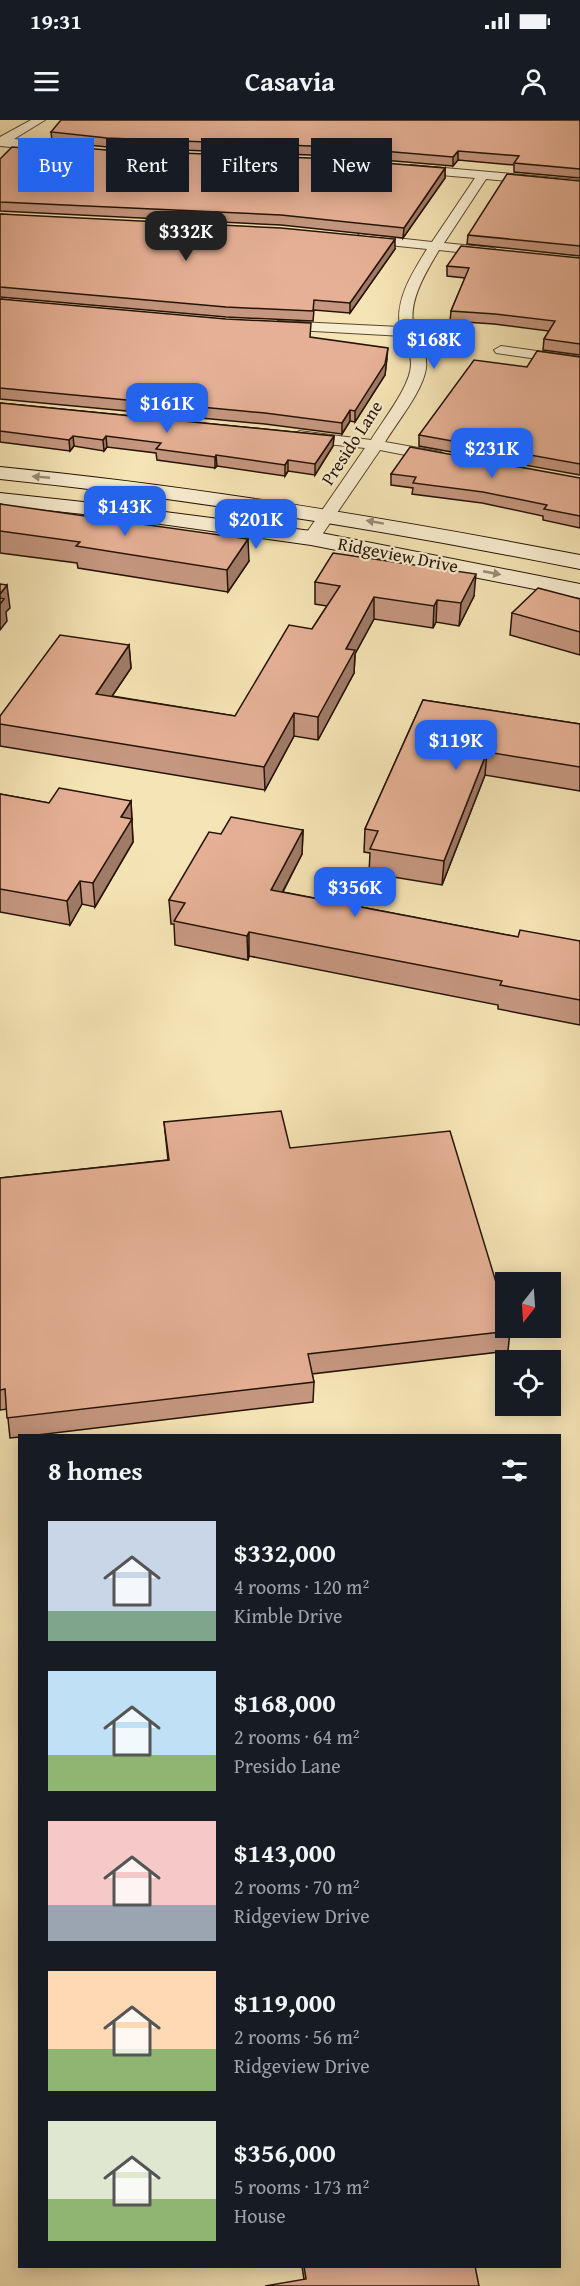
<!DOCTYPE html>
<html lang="en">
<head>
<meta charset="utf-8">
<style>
	:root { --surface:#171b24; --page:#242831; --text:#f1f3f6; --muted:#9ea1a6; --accent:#2563eb }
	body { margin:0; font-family:"Gentium Book Plus",serif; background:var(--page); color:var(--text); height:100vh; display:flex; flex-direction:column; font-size:22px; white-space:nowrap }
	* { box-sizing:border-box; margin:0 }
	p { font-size:20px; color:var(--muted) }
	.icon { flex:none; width:33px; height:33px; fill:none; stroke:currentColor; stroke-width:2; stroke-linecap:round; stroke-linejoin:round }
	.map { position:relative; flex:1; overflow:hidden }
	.sheet { position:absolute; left:18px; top:1314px; width:543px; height:834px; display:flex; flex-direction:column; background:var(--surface); border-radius:0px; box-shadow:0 3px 15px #0003 }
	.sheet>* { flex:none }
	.hud { position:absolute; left:18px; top:18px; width:544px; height:54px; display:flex; gap:12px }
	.needle { width:39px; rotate:197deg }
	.controls { position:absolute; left:495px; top:1152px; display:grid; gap:12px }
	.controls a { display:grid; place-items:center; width:66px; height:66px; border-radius:0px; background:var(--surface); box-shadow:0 3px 15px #0003; font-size:30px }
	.price { position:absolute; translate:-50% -51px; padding:0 14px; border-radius:12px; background:var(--accent); color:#fff; font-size:20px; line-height:39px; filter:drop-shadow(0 2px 3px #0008) }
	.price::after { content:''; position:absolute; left:50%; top:36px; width:18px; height:14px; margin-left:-9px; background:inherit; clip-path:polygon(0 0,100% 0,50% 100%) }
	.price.on { background:#222; color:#fff }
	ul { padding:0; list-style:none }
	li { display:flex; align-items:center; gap:18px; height:150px; padding:0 30px }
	li span { display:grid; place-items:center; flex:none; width:168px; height:120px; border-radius:0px; color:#555 }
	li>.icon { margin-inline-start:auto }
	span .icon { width:72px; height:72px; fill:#fffc; stroke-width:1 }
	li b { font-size:26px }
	h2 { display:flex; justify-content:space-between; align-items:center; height:72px; padding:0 30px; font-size:26px }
	.tag { padding:0 21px; border-radius:0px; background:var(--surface); box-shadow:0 3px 15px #0003; font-size:21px; line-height:54px }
	.tag.on { background:var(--accent); color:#fff }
	.status { display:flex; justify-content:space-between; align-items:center; height:42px; padding:0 30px; background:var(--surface); direction:ltr }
	.status svg { height:16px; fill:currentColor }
	header { display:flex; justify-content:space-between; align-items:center; height:78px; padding:0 30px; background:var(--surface); font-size:27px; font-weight:800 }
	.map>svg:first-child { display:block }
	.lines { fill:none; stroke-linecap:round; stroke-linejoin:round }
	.minor-casing { stroke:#5a4730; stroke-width:2 }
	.secondary-casing { stroke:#261304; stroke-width:2 }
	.minor { fill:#f8edcf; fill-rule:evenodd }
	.secondary { fill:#f8edcf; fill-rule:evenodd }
	.wall { fill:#c59780; stroke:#261304; stroke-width:1.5 }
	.shaded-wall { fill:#a07b68; stroke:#261304; stroke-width:1.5 }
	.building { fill:#e5b095; stroke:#261304; stroke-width:1.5 }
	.oneway { fill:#9a8b74 }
	.labels { text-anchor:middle; stroke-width:4.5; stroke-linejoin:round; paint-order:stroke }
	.far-street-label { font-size:18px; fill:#261304; stroke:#f8edcf }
</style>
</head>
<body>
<div class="status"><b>19:31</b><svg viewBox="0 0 49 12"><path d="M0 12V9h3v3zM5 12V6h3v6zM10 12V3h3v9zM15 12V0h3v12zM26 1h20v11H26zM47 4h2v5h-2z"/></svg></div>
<header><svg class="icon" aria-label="menu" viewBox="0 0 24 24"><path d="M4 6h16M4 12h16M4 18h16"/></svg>Casavia<svg class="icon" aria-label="person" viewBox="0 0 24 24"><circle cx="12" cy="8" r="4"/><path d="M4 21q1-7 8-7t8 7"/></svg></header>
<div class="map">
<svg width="580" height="2166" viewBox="0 0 580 2166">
	<rect width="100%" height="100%" fill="#f5e4b5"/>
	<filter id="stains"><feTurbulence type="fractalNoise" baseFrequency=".00333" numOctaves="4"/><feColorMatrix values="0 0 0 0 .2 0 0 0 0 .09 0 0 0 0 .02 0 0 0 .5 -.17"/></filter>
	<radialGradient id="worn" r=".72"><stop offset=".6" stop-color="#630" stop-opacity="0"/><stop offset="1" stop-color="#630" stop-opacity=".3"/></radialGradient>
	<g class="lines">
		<defs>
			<path id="minor" d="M 31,0 L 45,0 L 14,19 L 74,25 L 80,29 L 74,33 L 0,26 L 0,17 Z
				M 410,45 L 580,60 L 580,68 L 486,59 L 444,123 L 493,128 L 500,132 L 493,136 L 439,130 C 426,152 407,182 414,208 C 418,222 428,233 426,248 C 423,271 397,302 385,322 L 441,332 L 449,337 L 441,342 L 380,330 L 317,422 L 305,422 L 303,418 L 365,328 L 299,321 L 291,316 L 299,311 L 371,320 C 383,300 411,266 411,244 C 411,234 407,225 403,216 L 278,209 L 271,205 L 278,201 L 400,207 C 395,179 413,152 427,129 L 360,122 L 354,118 L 360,114 L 432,122 L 475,58 L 406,52 L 404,49 Z
				M 501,226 L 580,237 L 580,245 L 496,233 L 494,230 Z"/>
			<path id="secondary" d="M 0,347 C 195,366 388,398 580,435 L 580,449 C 388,411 195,379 0,359 Z
				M 0,373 L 111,385 L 311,411 L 580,464 L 580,478 L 311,425 L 111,397 L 0,385 Z"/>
		</defs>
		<use href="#minor" class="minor-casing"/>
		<use href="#secondary" class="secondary-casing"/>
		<use href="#minor" class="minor"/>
		<use href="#secondary" class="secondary"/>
	</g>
	<path class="wall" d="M 580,0 L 580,58 L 514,52 L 514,45 L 458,40 L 453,46 L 335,36 L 107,27 L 52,21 L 51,12 L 75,1 Z
		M 36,29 L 106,30 L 445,48 L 445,58 L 403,118 L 281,105 L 0,91 L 0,39 Z
		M 580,61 L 580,136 L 467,124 L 468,115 Z
		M 0,94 L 395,129 L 350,193 L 314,190 L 313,201 L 226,197 L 0,177 Z
		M 580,138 L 580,235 L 543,230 L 544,219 L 549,211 L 494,204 L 450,201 L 451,191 L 465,158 L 447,156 L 447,146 Z
		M 0,179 L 311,218 L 387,238 L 385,255 L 355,302 L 350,301 L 342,314 L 265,304 L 0,279 Z
		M 580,237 L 580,355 L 419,326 L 419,315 L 527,247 Z
		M 0,283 L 334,316 L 333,326 L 315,355 L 288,351 L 285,356 L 217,346 L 215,348 L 157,340 L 156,333 L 107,327 L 104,331 L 74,326 L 70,331 L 0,322 Z
		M 391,354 L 580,358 L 580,408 L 543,400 L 543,396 L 482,383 L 412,374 L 413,368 L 391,365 Z
		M 0,384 L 249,441 L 228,472 L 78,448 L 77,443 L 0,433 Z
		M 315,462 L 474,476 L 459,506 L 436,502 L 433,508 L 374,499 L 355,534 L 354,553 L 318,620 L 294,616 L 265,670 L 0,626 L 0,596 L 129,525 L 131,548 L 112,576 L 235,596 L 312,509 L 327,486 L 315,484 Z
		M 580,479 L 580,535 L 510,515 L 512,493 Z
		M 423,580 L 580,604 L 580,671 L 485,655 L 442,765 L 369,753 L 370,733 L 364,732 L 365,709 Z
		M 0,674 L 49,683 L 131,681 L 133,722 L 95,787 L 82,784 L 70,805 L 0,792 Z
		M 303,710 L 302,734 L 283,772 L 518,817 L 580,821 L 580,905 L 498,889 L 498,885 L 249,836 L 248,840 L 175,825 L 174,804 L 171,804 L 169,780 L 221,714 Z
		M 164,1002 L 290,1028 L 510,1211 L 508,1231 L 312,1254 L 314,1262 L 313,1282 L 29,1316 L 20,1316 L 20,1317 L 10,1318 L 7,1289 L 0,1290 L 0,1058 L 168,1040 Z
		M 302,2146 L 475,2146 L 304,2160 Z"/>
	<path class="shaded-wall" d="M 458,31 L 458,40 L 453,46 L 453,37 Z
		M 445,48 L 445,58 L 403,118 L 404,108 Z
		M 395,119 L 395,129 L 350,193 L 350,183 Z
		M 388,228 L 385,255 L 355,302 L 355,291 Z
		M 350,290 L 350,301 L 342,314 L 342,303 Z
		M 73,316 L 74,326 L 70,331 L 69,320 Z
		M 106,316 L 107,327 L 104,331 L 103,320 Z
		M 334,316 L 333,326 L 315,355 L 315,344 Z
		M 216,335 L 217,346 L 215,348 L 215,337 Z
		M 288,340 L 288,351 L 285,356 L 285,345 Z
		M 248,419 L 249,441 L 228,472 L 227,450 Z
		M 476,454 L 474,476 L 459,506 L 461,483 Z
		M 7,465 L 10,488 L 6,492 L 7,501 L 0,510 L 0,474 Z
		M 374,477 L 374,499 L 355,534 L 354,553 L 318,620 L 318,597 L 346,529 Z
		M 437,480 L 436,502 L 433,508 L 434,486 Z
		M 129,525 L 131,548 L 98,597 L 96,574 Z
		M 294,593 L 294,616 L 265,670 L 264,647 Z
		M 487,632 L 485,655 L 442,765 L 444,741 Z
		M 131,681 L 133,722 L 95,787 L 93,763 L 121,697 Z
		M 303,710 L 302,734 L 271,794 L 271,770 Z
		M 80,761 L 82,784 L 70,805 L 67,781 Z
		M 249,812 L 249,836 L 248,840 L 247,816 Z"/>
	<path class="building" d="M 61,0 L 580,0 L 580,49 L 514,43 L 519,36 L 458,31 L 453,37 L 335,27 L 107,18 L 51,12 Z
		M 41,24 L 106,30 L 335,39 L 445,48 L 404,108 L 281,95 L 0,82 L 0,39 L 12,27 L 36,29 Z
		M 507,54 L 580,61 L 580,126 L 468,115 Z
		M 0,94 L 281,108 L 395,119 L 350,183 L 314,180 L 313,191 L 226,187 L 0,167 Z
		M 461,126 L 580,138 L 580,224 L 544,219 L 555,201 L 495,194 L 451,191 L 469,148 L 447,146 Z
		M 0,179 L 226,199 L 311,203 L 310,217 L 388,228 L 385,244 L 355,291 L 350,290 L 342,303 L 265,293 L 0,268 Z
		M 537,231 L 580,237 L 580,344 L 419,315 L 474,240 L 527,247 Z
		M 0,283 L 334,316 L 315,344 L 288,340 L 285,345 L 216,335 L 215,337 L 156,329 L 161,323 L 106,316 L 103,320 L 73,316 L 69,320 L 0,311 Z
		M 410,327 L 580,358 L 580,396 L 544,389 L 547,385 L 483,372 L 413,363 L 416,357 L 391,354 Z
		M 0,384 L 248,419 L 227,450 L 76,426 L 80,422 L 0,411 Z
		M 333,433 L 476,454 L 461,483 L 437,480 L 434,486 L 374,477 L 346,529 L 355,530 L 318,597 L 294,593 L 264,647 L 0,604 L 0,596 L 60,515 L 129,525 L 96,574 L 235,596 L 289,505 L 312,509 L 340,466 L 315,462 Z
		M 0,464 L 7,465 L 0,474 Z
		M 538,468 L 580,479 L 580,512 L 512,493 Z
		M 0,478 L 4,479 L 0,484 Z
		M 423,580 L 580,604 L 580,647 L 487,632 L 444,741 L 370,729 L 378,711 L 365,709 Z
		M 59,668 L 131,681 L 121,697 L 132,699 L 93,763 L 80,761 L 67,781 L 0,769 L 0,674 L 49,683 Z
		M 231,697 L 303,710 L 271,770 L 518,817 L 520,810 L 580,821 L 580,880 L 500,865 L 502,861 L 249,812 L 247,816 L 174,801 L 185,783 L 169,780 L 209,712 L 221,714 Z
		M 281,991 L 290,1028 L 450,1011 L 506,1195 L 506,1208 L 509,1208 L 510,1211 L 308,1234 L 314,1262 L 7,1298 L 5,1269 L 0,1270 L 0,1058 L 169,1040 L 164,1002 Z
		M 304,2146 L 475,2146 L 479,2166 L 265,2166 L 306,2159 Z"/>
	<defs><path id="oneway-solid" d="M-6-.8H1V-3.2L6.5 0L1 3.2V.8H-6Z" transform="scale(1.5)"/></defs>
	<g class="oneway">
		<use href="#oneway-solid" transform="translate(41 357) rotate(-175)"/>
		<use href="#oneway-solid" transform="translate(375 402) rotate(-170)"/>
		<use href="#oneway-solid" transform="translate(492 453) rotate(11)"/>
	</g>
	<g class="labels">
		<g class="far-street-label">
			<text transform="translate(352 323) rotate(-57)" y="6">Presido Lane</text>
			<text transform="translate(398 435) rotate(11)" y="6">Ridgeview Drive</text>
		</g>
	</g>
	<rect width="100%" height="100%" filter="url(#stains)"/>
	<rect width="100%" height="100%" fill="url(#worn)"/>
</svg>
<div class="controls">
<a><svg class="needle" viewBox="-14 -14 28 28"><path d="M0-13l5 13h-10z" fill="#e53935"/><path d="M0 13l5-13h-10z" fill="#9ea1a6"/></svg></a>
<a><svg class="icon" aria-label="locate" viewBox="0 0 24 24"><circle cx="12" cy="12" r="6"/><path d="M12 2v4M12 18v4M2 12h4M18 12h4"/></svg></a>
</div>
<b class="price on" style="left:186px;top:142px">$332K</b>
<b class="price" style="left:434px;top:250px">$168K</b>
<b class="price" style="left:167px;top:314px">$161K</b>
<b class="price" style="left:492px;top:359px">$231K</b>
<b class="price" style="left:125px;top:417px">$143K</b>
<b class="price" style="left:256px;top:430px">$201K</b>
<b class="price" style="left:456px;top:651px">$119K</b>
<b class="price" style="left:355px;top:798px">$356K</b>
<div class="hud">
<a class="tag on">Buy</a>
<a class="tag">Rent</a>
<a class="tag">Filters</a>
<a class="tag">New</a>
</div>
<section class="sheet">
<h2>8 homes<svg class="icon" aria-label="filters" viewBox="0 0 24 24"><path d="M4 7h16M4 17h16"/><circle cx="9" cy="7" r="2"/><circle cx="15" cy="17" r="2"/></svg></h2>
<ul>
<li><span style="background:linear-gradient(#c9d6e8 75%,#7fa58c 0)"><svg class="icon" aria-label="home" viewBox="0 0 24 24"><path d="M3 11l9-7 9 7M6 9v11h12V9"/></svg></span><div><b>$332,000</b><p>4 rooms · 120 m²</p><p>Kimble Drive</p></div></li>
<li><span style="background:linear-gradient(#bfe0f5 70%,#8fb573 0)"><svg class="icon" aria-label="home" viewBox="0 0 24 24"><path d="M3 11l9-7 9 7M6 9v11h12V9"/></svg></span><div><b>$168,000</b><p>2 rooms · 64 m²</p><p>Presido Lane</p></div></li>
<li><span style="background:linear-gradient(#f6c9c9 70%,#9aa5b1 0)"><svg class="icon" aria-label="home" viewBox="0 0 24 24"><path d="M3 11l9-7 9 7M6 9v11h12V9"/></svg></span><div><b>$143,000</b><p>2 rooms · 70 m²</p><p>Ridgeview Drive</p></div></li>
<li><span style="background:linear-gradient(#ffd9b3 65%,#8fb573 0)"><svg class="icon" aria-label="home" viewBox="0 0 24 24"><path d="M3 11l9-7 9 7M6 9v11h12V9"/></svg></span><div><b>$119,000</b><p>2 rooms · 56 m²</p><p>Ridgeview Drive</p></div></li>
<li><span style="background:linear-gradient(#dfe7d0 65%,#8fb573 0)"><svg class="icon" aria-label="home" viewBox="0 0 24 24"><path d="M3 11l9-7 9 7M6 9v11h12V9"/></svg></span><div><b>$356,000</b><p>5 rooms · 173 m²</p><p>House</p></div></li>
</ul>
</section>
</div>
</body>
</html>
